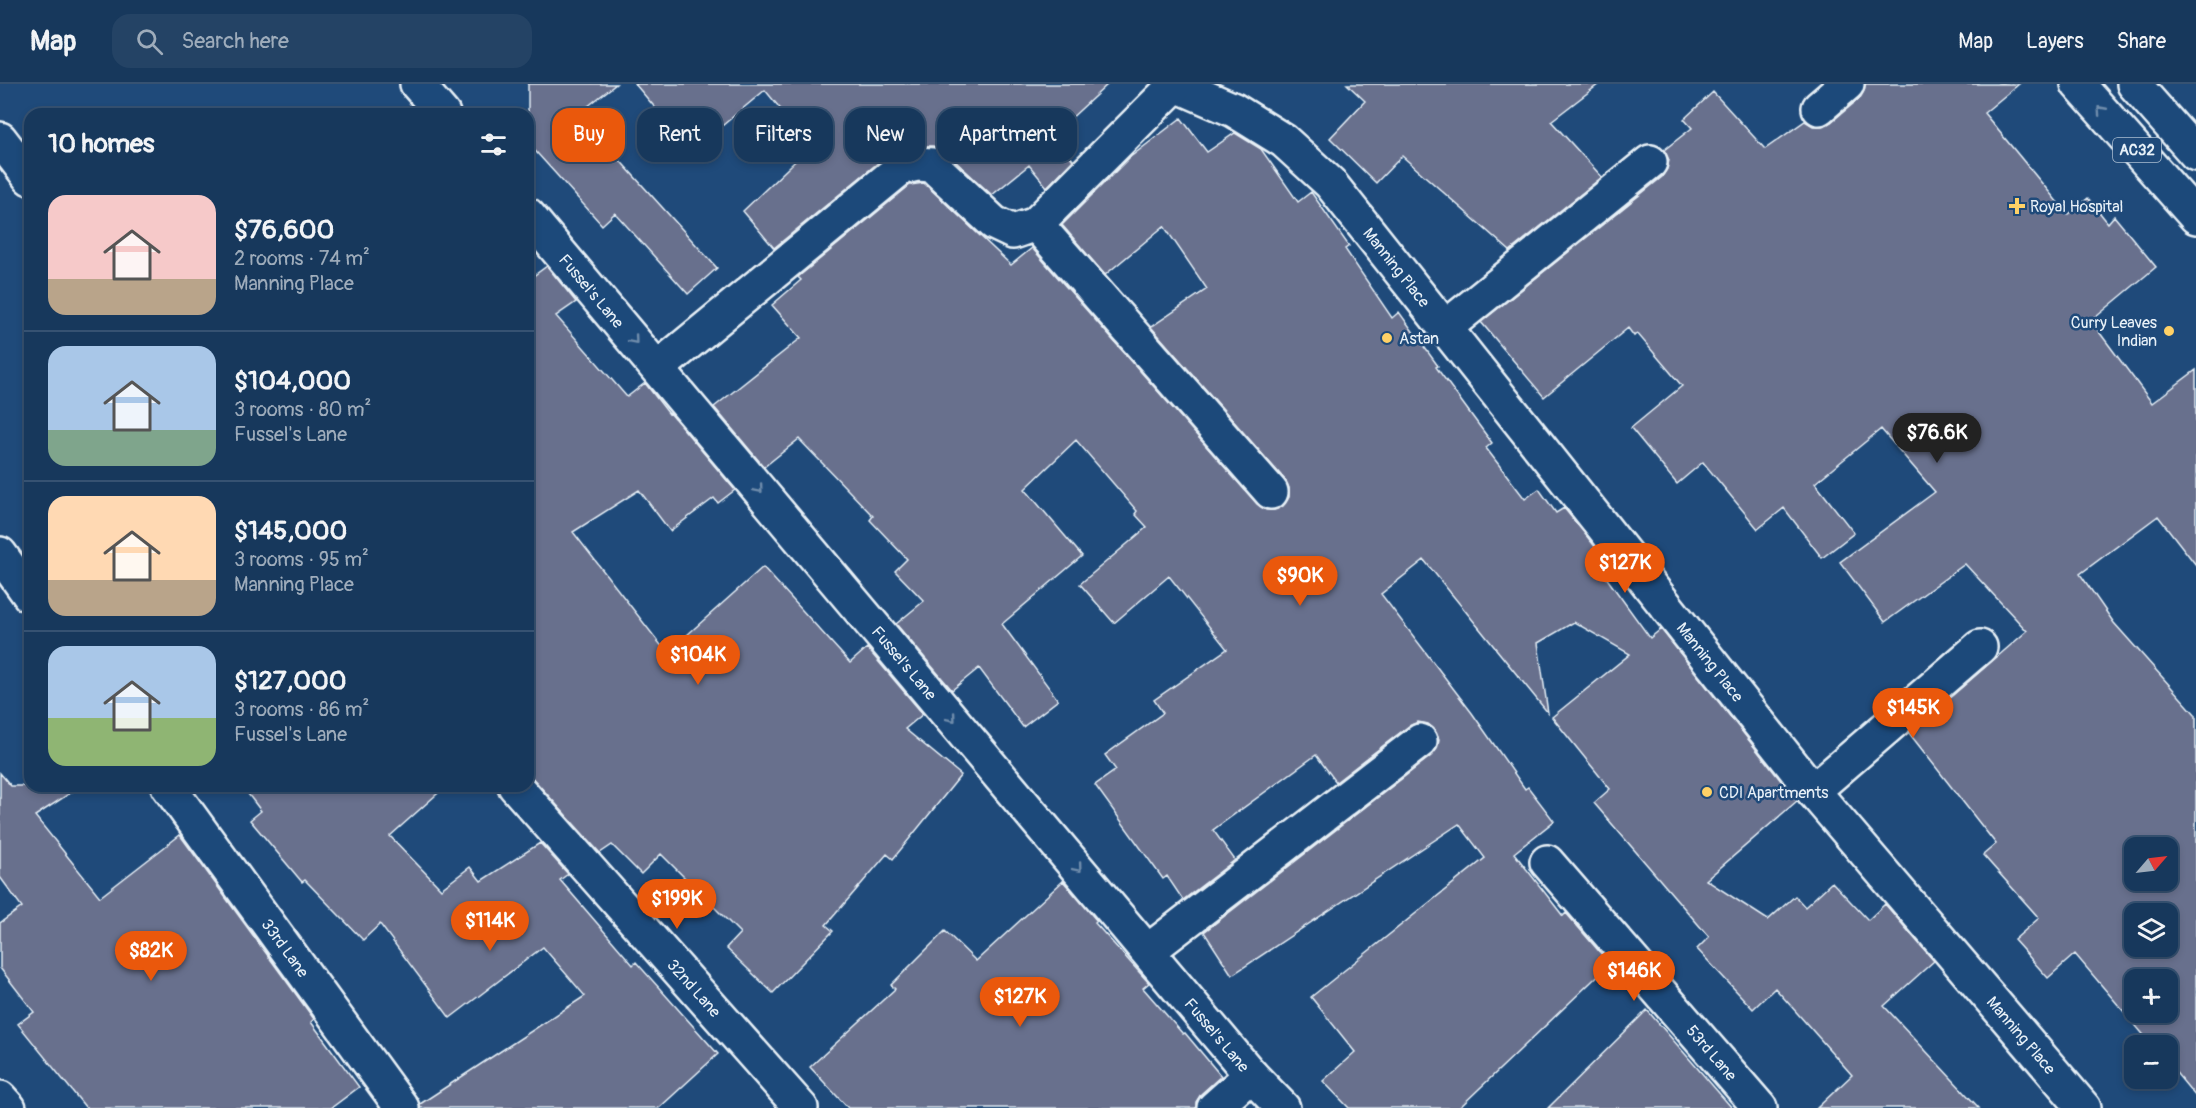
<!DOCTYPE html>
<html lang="en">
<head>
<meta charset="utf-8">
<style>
	:root { --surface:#17385c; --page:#244365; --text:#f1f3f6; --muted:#9eacbb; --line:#365272; --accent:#ea580c }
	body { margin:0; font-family:Pangolin,sans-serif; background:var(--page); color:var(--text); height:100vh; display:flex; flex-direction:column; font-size:22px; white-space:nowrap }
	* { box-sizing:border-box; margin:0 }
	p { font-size:20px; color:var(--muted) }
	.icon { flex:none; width:33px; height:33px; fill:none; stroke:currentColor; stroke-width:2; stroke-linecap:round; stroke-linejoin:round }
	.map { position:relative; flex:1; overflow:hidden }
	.panel { position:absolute; left:24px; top:24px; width:510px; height:684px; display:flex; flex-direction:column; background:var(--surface); border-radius:18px; box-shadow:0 3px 9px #0003,0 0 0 2px var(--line) }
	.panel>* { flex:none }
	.guide { position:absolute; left:552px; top:24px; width:570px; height:54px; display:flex; gap:12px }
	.needle { width:39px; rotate:62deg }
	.fabs { position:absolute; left:2124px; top:753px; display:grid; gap:12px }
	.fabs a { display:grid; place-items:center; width:54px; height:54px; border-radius:12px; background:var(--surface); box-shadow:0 3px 9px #0003,0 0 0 2px var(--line); font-size:30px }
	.price { position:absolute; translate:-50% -51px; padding:0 14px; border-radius:21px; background:var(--accent); color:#fff; font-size:20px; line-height:39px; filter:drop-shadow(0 2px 3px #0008) }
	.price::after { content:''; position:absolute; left:50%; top:36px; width:18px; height:14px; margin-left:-9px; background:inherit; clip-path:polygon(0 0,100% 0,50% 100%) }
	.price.selected { background:#222; color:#fff }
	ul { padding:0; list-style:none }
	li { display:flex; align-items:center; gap:18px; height:150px; padding:0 24px }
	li+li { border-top:2px solid var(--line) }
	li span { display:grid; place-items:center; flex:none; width:168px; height:120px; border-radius:18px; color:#555 }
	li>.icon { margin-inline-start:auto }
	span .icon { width:72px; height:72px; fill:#fffc; stroke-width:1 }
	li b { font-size:26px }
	h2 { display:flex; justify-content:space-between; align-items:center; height:72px; padding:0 24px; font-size:26px }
	.chip { padding:0 21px; border-radius:18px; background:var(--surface); box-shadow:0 3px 9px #0003,0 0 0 2px var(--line); font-size:21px; line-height:54px }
	.chip.selected { background:var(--accent); color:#fff }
	header { display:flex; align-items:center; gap:36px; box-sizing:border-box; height:84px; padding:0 30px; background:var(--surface); border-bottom:2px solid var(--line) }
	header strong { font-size:28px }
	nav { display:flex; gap:33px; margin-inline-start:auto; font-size:21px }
	.search { width:420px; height:54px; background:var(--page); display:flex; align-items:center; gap:15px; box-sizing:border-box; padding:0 21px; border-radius:18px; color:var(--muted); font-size:22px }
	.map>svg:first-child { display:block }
	.building { fill:#686f8d; stroke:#e8f1f8; stroke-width:1.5; fill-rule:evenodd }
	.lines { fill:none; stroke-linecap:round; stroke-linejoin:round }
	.street-casing { stroke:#e8f1f8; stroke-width:38 }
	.primary-casing { stroke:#e8f1f8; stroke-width:38 }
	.street { stroke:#1f4a7a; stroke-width:33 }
	.primary { stroke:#1f4a7a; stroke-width:33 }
	.oneway { stroke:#6f8dac }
	.poi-dot { fill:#ffd166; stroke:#1f4a7a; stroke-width:2 }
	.labels { text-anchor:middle; stroke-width:5; stroke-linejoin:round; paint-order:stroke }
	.shield { fill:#1f4a7a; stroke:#acbfd2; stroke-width:1.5 }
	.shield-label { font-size:15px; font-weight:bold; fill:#e8f1f8 }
	.poi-label { font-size:16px; fill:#e8f1f8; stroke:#1f4a7a; text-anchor:start }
	.street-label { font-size:16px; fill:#e8f1f8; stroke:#1f4a7a }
</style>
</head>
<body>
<header>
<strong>Map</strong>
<div class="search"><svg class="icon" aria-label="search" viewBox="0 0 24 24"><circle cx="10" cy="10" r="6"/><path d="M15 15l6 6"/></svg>Search here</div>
<nav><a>Map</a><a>Layers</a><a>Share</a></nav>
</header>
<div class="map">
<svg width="2196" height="1024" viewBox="0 0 2196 1024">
	<rect width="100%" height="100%" fill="#1f4a7a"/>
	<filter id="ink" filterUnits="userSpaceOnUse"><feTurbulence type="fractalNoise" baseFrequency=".0167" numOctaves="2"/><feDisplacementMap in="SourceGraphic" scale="12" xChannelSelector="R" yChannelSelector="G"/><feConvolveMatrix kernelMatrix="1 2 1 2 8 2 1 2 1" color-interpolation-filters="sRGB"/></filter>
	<g filter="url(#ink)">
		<path class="building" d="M 528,0 L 616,0 L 578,30 L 717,184 L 688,210 L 615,129 L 602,141 L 528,59 Z
			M 635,0 L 1108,0 L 1053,51 L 1073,76 L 1047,103 L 1029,81 L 992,111 L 944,67 L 933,62 L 912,62 L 889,70 L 774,164 L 743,127 L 811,62 L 765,6 L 692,67 Z
			M 1347,0 L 1599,0 L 1551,37 L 1602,93 L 1510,167 L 1402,72 L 1376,99 L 1330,54 L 1365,17 Z
			M 1865,0 L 2019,0 L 1984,29 L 2068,131 L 2088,114 L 2108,139 L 2114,132 L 2156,183 L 2091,237 L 2152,319 L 2196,286 L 2196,481 L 2158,432 L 2080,490 L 2114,539 L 2196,631 L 2196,1013 L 2168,979 L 2168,962 L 2153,962 L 2075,870 L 2048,894 L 2014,856 L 2039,834 L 1983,771 L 1996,760 L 1909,649 L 2027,547 L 1965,480 L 1885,538 L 1840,478 L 1935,408 L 1881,345 L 1815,399 L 1854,449 L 1822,474 L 1784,424 L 1758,445 L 1703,378 L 1677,400 L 1631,344 L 1682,302 L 1637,249 L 1634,252 L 1628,244 L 1544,313 L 1481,238 L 1662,93 L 1667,85 L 1669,76 L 1664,66 L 1692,44 L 1684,35 L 1713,8 L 1765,65 L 1805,37 L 1813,42 L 1822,42 L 1831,38 L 1860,14 L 1864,7 ZM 2134,764 L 2168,764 L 2168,796 L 2134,796 ZM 2134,830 L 2168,830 L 2168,862 L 2134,862 ZM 2134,896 L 2168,896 L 2168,928 L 2134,928 Z
			M 1181,34 L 1207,68 L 1235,49 L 1261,65 L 1298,118 L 1311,108 L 1349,162 L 1345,165 L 1392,234 L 1399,228 L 1438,282 L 1436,283 L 1492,359 L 1486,364 L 1525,415 L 1539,405 L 1556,429 L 1564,424 L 1610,481 L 1603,489 L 1650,554 L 1661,545 L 1797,717 L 1706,796 L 1768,836 L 1795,812 L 1805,823 L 1832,798 L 1868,836 L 1885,820 L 1934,877 L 1884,922 L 1979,1024 L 1817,1024 L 1852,991 L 1775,904 L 1753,925 L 1697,865 L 1709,853 L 1594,719 L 1610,705 L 1552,633 L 1630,570 L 1574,538 L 1538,559 L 1548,629 L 1424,476 L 1381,510 L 1472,629 L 1525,705 L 1528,703 L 1554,737 L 1514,769 L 1563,832 L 1566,829 L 1610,880 L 1459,1024 L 1349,1024 L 1323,997 L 1355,968 L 1311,913 L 1485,774 L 1459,740 L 1232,891 L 1204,848 L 1431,672 L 1437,665 L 1439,655 L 1434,645 L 1428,640 L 1418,638 L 1409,642 L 1336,698 L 1316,671 L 1213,746 L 1235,776 L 1183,816 L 1167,792 L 1163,795 L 1095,701 L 1116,686 L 1105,671 L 1163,629 L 1154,616 L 1227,565 L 1169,492 L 1114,539 L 1080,500 L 1147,443 L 1135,430 L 1137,427 L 1076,356 L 1025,405 L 1082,472 L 1002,540 L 1058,616 L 1023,643 L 979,584 L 952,606 L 896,540 L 924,517 L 895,487 L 907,475 L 870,436 L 873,432 L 799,355 L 764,383 L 714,323 L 801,254 L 772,221 L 801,196 L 798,193 L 910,101 L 924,99 L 1011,181 L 1032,164 L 1257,420 L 1266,426 L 1274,426 L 1283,422 L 1289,413 L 1289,404 L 1285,396 L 1151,243 L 1207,205 L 1164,142 L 1105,191 L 1062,141 L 1129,74 Z
			M 547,182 L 576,218 L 556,232 L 627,313 L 645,299 L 669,330 L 670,329 L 735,406 L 718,419 L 714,414 L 670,447 L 639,406 L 573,448 L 667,569 L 763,483 L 850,579 L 867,564 L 923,630 L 905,645 L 961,691 L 893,775 L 887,770 L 826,841 L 833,847 L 773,909 L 726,864 L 740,849 L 661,770 L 641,790 L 612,761 L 600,769 L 528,689 L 528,196 Z
			M 0,689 L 11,702 L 81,702 L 35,732 L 100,813 L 180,751 L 314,935 L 311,938 L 359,1003 L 331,1024 L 86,1024 L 18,940 L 34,928 L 0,884 L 0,839 L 22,823 L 0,793 Z
			M 242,702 L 446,702 L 390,752 L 441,805 L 470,783 L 481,797 L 540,759 L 568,790 L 560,796 L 633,881 L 636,878 L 718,970 L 659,1024 L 420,1024 L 420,1020 L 585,912 L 543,863 L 450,934 L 380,840 L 363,856 L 305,796 L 302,798 L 250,736 L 261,727 Z
			M 1063,797 L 1097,837 L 1095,839 L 1149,899 L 1143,904 L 1183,950 L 1185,949 L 1221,992 L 1201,1010 L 1196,1018 L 1196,1024 L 848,1024 L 810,983 L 895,905 L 891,901 L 945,847 L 976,877 Z
			M 1647,926 L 1732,1024 L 1548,1024 Z"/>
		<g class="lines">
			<defs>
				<g id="street">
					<path d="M 417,0 L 443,30"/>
					<path id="s1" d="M 1174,0 L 1234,26 L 1284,57 L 1330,99 L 1813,707 L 2084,1024"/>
					<path d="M 1819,24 L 1847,0"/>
					<path d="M 0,55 L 30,94"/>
					<path id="s2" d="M 528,131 L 1251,991 L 1283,1024"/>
					<path d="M 1036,140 L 1271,408"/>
					<path d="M 1446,243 L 1650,78"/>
					<path d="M 658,284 L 901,84 L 917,80 L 932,81 L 994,139 L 1013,148 L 1036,140 L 1176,0"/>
					<path d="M 0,470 L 30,512"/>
					<path id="s3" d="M 168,702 L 402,1024"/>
					<path id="s4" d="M 515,702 L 801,1024"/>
					<path d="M 1813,707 L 1980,563"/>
					<path id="s5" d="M 1547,778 L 1760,1024"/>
					<path d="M 1148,867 L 1420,657"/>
					<path d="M 0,1014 L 9,1024"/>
					<path d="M 1214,1024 L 1251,991"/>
				</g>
				<path id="primary" d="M 2078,0 L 2196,133
					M 2134,0 L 2196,70"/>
			</defs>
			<use href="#street" class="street-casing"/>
			<use href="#primary" class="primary-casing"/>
			<use href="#street" class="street"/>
			<use href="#primary" class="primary"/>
		</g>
		<defs><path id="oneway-chevron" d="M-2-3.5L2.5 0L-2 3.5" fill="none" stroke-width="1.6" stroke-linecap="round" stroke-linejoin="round" transform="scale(1.5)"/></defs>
		<g class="oneway">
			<use href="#oneway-chevron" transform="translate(2101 26) rotate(-132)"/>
			<use href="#oneway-chevron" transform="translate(634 256) rotate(50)"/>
			<use href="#oneway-chevron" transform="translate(759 405) rotate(50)"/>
			<use href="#oneway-chevron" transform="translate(952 634) rotate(50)"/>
			<use href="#oneway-chevron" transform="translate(1078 784) rotate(50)"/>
		</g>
	</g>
	<g class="poi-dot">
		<path d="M2014 113h6v6h6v6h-6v6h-6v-6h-6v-6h6z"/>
		<circle cx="2169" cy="247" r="6"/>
		<circle cx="1387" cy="254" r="6"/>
		<circle cx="1707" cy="708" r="6"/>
	</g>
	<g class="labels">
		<rect class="shield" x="2113" y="54" width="48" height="24" rx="4.5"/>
		<g class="shield-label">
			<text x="2137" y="71">AC32</text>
		</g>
		<g class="poi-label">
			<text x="2030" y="128">Royal Hospital</text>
			<text x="2157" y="244" text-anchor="end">Curry Leaves<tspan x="2157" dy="18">Indian</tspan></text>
			<text x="1399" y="260">Astan</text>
			<text x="1719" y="714">CDI Apartments</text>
		</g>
		<g class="street-label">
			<text dy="6" stroke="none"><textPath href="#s1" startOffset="294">Manning Place</textPath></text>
			<text dy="6" stroke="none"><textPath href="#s2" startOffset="99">Fussel's Lane</textPath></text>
			<text dy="6" stroke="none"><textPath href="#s2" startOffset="585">Fussel's Lane</textPath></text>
			<text dy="6" stroke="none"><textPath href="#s1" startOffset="798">Manning Place</textPath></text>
			<text dy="6" stroke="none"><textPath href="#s3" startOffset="200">33rd Lane</textPath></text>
			<text dy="6" stroke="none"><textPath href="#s4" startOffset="270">32nd Lane</textPath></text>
			<text dy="6" stroke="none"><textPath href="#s2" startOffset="1071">Fussel's Lane</textPath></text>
			<text dy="6" stroke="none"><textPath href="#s1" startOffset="1284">Manning Place</textPath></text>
			<text dy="6" stroke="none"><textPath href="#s5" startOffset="252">53rd Lane</textPath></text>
		</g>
	</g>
</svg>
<div class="fabs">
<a><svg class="needle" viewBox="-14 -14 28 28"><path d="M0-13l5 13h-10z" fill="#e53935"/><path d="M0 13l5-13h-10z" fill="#9eacbb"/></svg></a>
<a><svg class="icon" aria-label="layers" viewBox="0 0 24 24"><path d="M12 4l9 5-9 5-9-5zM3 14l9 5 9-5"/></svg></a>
<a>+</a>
<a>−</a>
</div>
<b class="price selected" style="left:1937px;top:380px">$76.6K</b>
<b class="price" style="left:1625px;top:510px">$127K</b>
<b class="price" style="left:1300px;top:523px">$90K</b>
<b class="price" style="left:698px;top:602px">$104K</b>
<b class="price" style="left:1913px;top:655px">$145K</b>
<b class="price" style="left:677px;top:846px">$199K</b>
<b class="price" style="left:490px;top:868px">$114K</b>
<b class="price" style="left:151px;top:898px">$82K</b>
<b class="price" style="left:1634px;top:918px">$146K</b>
<b class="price" style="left:1020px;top:944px">$127K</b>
<div class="guide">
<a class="chip selected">Buy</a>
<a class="chip">Rent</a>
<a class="chip">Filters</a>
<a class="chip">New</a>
<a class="chip">Apartment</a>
</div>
<section class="panel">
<h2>10 homes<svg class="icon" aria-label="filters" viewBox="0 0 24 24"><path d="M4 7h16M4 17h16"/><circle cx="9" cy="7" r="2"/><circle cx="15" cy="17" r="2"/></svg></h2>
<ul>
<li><span style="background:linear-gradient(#f6c9c9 70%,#b9a48a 0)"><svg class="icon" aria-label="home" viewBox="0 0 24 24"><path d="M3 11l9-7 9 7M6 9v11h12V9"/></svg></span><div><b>$76,600</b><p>2 rooms · 74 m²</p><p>Manning Place</p></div></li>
<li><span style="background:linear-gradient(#a9c7e8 70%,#7fa58c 0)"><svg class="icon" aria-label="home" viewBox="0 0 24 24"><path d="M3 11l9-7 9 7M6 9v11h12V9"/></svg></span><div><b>$104,000</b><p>3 rooms · 80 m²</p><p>Fussel's Lane</p></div></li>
<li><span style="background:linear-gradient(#ffd9b3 70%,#b9a48a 0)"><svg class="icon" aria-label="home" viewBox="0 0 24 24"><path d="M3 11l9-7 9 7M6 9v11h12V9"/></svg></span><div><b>$145,000</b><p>3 rooms · 95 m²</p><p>Manning Place</p></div></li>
<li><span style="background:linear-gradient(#a9c7e8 60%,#8fb573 0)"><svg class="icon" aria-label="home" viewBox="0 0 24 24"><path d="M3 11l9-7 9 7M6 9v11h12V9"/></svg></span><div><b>$127,000</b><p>3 rooms · 86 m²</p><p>Fussel's Lane</p></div></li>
</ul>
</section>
</div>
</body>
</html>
